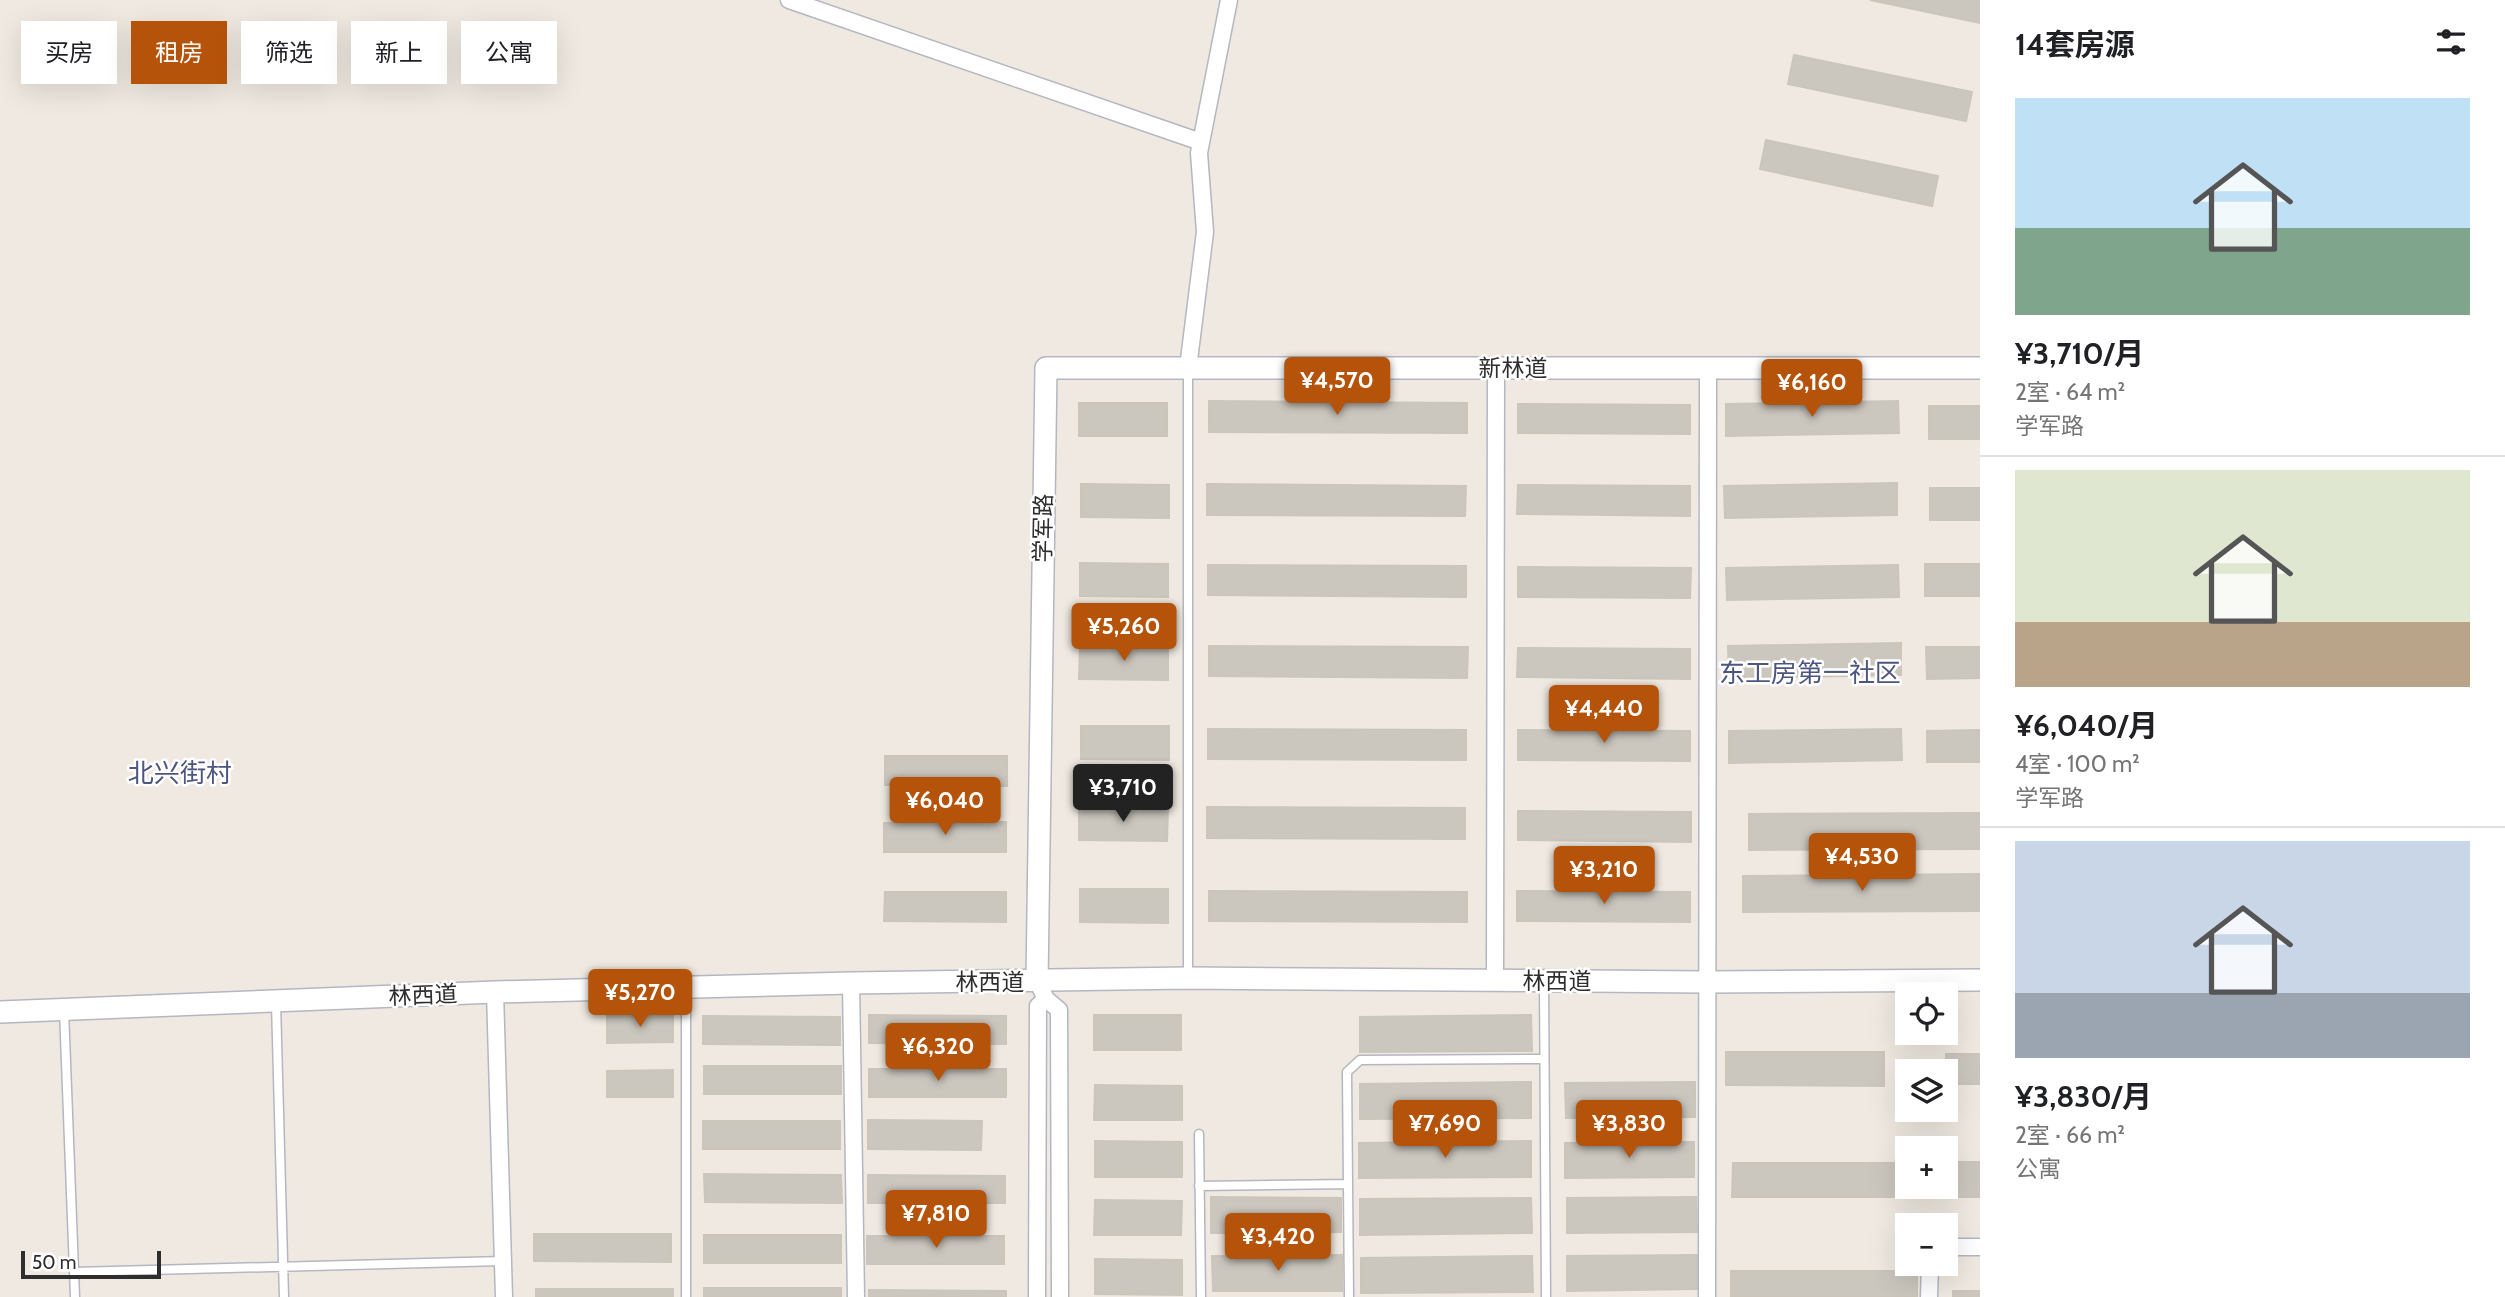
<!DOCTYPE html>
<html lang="zh">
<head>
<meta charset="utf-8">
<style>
	:root { --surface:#fff; --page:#f6f6f6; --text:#202124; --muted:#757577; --line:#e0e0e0; --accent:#b45309 }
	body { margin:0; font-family:Cabin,"Noto Sans SC",sans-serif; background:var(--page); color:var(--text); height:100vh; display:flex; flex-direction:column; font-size:26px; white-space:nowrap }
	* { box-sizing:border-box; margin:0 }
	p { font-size:23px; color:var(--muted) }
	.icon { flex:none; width:38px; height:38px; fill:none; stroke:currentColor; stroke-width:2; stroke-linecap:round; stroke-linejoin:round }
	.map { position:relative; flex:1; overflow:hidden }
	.drawer { display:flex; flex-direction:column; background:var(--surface); width:525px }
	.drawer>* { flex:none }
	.top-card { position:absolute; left:21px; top:21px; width:665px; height:63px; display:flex; gap:14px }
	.tools { position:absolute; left:1895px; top:982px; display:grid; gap:14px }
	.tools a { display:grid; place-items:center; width:63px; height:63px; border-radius:0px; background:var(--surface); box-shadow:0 7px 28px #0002; font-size:35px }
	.scale { position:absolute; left:21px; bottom:18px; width:140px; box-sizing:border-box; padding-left:7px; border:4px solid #2e2e2e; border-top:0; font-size:19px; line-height:24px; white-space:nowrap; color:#2e2e2e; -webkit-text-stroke:5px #fff; paint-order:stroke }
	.price { position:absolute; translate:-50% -60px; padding:0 16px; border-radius:7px; background:var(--accent); color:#fff; font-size:23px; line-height:46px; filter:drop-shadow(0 2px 4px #0008) }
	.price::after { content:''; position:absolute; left:50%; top:42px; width:21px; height:16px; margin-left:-10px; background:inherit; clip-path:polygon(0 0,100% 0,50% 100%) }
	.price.on { background:#222; color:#fff }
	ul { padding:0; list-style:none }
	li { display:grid; align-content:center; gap:14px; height:371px; padding:0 35px }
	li+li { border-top:2px solid var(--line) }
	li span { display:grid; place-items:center; height:217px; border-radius:0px; color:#555 }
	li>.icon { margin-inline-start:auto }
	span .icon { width:126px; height:126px; fill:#fffc; stroke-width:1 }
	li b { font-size:30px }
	h2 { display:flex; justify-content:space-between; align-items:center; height:84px; padding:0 35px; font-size:30px }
	.tag { padding:0 24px; border-radius:0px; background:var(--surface); box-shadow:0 7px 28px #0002; font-size:24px; line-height:63px }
	.tag.on { background:var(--accent); color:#fff }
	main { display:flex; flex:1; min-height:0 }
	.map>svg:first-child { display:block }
	.building { fill:#cbc7bf; stroke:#cbc5ba; stroke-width:2 }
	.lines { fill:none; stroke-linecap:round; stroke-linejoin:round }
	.lane-casing { stroke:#b4b7c1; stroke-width:11 }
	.street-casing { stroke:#b4b7c1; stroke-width:19 }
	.secondary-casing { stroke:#b4b7c1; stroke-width:24 }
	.lane { stroke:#fff; stroke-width:8 }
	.street { stroke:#fff; stroke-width:16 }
	.secondary { stroke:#fff; stroke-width:21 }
	.labels { text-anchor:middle; stroke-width:5; stroke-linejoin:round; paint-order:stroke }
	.street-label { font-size:23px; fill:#2e2e2e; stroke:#fff }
	.quarter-label { font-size:26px; fill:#4d5680; stroke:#fff }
</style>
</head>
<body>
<main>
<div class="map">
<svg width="1980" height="1297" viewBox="0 0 1980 1297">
	<rect width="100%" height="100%" fill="#efe9e1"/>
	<path class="building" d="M 1870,0 L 1980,0 L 1980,23 Z
		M 1794,55 L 1972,92 L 1966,121 L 1788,84 Z
		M 1766,140 L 1938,176 L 1932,206 L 1760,169 Z
		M 1209,401 L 1467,403 L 1467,433 L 1209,432 Z
		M 1898,401 L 1899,433 L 1726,436 L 1726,404 Z
		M 1079,403 L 1167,403 L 1167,436 L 1079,436 Z
		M 1518,404 L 1690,405 L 1690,434 L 1518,433 Z
		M 1929,406 L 1980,406 L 1980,439 L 1929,439 Z
		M 1897,483 L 1897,515 L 1725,518 L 1724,486 Z
		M 1081,484 L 1169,485 L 1169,518 L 1081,517 Z
		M 1207,484 L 1466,486 L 1465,516 L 1207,515 Z
		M 1518,485 L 1690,486 L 1690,516 L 1517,514 Z
		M 1930,488 L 1980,488 L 1980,520 L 1930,520 Z
		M 1080,563 L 1168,564 L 1168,597 L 1080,596 Z
		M 1925,564 L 1980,564 L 1980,596 L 1925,596 Z
		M 1208,565 L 1466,566 L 1466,597 L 1208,595 Z
		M 1898,565 L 1899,597 L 1727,600 L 1726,568 Z
		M 1518,567 L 1691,568 L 1690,598 L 1518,597 Z
		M 1901,643 L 1901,675 L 1729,678 L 1728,646 Z
		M 1080,646 L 1168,646 L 1168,680 L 1079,679 Z
		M 1209,646 L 1468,647 L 1467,678 L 1209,676 Z
		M 1926,647 L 1980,647 L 1980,678 L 1927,679 Z
		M 1518,648 L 1690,649 L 1690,679 L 1517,677 Z
		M 1081,726 L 1169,726 L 1169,760 L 1081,759 Z
		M 1208,729 L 1466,730 L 1466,760 L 1208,759 Z
		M 1901,729 L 1902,760 L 1729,763 L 1729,731 Z
		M 1518,730 L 1690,731 L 1690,761 L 1518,760 Z
		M 1980,730 L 1980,762 L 1927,762 L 1927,731 Z
		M 885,756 L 1007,756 L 1007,786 L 885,785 Z
		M 1079,807 L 1168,808 L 1167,841 L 1079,840 Z
		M 1207,807 L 1465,808 L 1465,839 L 1207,838 Z
		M 1518,811 L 1691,812 L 1691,842 L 1518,840 Z
		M 1980,813 L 1980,849 L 1749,850 L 1749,814 Z
		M 1006,822 L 1006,852 L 884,852 L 884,823 Z
		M 1980,874 L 1980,911 L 1743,912 L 1743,876 Z
		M 1080,889 L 1168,889 L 1168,923 L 1080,922 Z
		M 1209,891 L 1467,892 L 1467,922 L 1209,921 Z
		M 1517,891 L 1690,892 L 1690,922 L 1517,921 Z
		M 885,892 L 1006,892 L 1006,922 L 884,921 Z
		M 869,1015 L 1006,1016 L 1006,1044 L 869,1043 Z
		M 1094,1015 L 1181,1015 L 1181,1050 L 1094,1050 Z
		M 1531,1015 L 1532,1051 L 1360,1052 L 1360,1017 Z
		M 607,1016 L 673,1016 L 673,1042 L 607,1043 Z
		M 703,1016 L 840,1017 L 840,1045 L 703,1044 Z
		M 1726,1052 L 1884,1052 L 1884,1086 L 1726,1085 Z
		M 1946,1054 L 1980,1054 L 1980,1084 L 1946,1084 Z
		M 704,1066 L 841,1066 L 841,1094 L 704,1094 Z
		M 869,1069 L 1006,1069 L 1006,1097 L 869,1097 Z
		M 673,1070 L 673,1097 L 607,1097 L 607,1071 Z
		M 1531,1082 L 1531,1118 L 1360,1119 L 1360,1084 Z
		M 1695,1082 L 1695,1117 L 1566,1118 L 1565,1083 Z
		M 1095,1085 L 1182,1086 L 1182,1120 L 1094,1120 Z
		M 868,1120 L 982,1121 L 981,1150 L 868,1149 Z
		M 703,1121 L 840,1121 L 840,1149 L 703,1149 Z
		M 1095,1141 L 1182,1142 L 1182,1177 L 1095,1177 Z
		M 1531,1141 L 1531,1177 L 1359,1178 L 1359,1143 Z
		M 1694,1142 L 1694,1177 L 1565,1178 L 1565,1143 Z
		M 1957,1162 L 1980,1162 L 1980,1197 L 1957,1197 Z
		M 1733,1163 L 1908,1163 L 1908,1186 L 1927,1186 L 1927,1197 L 1732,1197 Z
		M 704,1174 L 841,1175 L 842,1203 L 705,1202 Z
		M 868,1175 L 1005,1176 L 1005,1203 L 868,1203 Z
		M 1211,1197 L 1341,1198 L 1341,1232 L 1211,1233 Z
		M 1696,1197 L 1697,1232 L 1567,1233 L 1567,1198 Z
		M 1531,1198 L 1532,1233 L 1360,1235 L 1360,1199 Z
		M 1095,1200 L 1182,1201 L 1181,1235 L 1094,1235 Z
		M 534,1234 L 671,1234 L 671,1262 L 534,1261 Z
		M 704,1235 L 841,1235 L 841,1263 L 704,1263 Z
		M 867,1236 L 1004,1236 L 1004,1264 L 867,1264 Z
		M 1342,1255 L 1342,1291 L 1213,1291 L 1212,1256 Z
		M 1697,1255 L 1697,1289 L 1567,1291 L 1567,1256 Z
		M 1532,1256 L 1533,1292 L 1361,1293 L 1361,1258 Z
		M 1095,1259 L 1182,1260 L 1182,1295 L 1095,1294 Z
		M 1731,1271 L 1917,1271 L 1917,1297 L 1731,1297 Z
		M 704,1288 L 841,1288 L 841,1297 L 704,1297 Z
		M 536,1289 L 673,1289 L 673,1297 L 536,1297 Z
		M 869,1290 L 1006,1291 L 1006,1297 L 869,1297 Z
		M 1953,1291 L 1980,1291 L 1980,1297 L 1953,1297 Z"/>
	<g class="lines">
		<defs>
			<path id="lane" d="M 1188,975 L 1188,369
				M 1544,981 L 1546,1297
				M 276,1003 L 284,1297
				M 64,1010 L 75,1297
				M 1199,1134 L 1201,1297
				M 1199,1186 L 1348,1184
				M 74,1272 L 503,1261
				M 686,1297 L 686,988
				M 1349,1297 L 1347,1072 L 1360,1060 L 1544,1059"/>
			<path id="street" d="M 789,0 L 1201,142
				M 1188,368 L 1205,232 L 1199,153 L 1229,0
				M 1495,980 L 1496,368
				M 851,983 L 856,1297
				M 495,992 L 504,1297
				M 1046,999 L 1059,1010 L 1060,1297
				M 1946,1247 L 1980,1247
				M 1037,1297 L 1038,1006 L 1046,999 L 1037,981
				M 1707,1297 L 1708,369
				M 1929,1297 L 1930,1264"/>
			<path id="secondary" d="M 1037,981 L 1046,368 L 1980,368
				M 0,1012 L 495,992 L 851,983 L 1188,978 L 1706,982 L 1980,980"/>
		</defs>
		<use href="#lane" class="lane-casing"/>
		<use href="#street" class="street-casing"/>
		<use href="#secondary" class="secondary-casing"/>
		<use href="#lane" class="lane"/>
		<use href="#street" class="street"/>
		<use href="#secondary" class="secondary"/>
	</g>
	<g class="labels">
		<g class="street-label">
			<text x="1513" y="376">新林道</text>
			<text transform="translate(1043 528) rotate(-89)" y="8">学军路</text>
			<text x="1557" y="989">林西道</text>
			<text x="990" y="990">林西道</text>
			<text transform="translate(423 995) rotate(-2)" y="8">林西道</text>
		</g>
		<g class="quarter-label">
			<text x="1810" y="682">东工房第一社区</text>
			<text x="180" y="782">北兴街村</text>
		</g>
	</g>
</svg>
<div class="tools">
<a><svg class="icon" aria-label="locate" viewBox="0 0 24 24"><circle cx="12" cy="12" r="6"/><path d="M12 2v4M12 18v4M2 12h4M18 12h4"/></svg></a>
<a><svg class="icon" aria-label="layers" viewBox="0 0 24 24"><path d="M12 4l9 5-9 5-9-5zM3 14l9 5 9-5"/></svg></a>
<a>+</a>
<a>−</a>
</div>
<div class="scale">50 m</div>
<b class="price" style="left:1337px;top:417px">¥4,570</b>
<b class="price" style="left:1812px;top:419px">¥6,160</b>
<b class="price" style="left:1124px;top:663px">¥5,260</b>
<b class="price" style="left:1604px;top:745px">¥4,440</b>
<b class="price on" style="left:1123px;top:824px">¥3,710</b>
<b class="price" style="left:945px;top:837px">¥6,040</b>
<b class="price" style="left:1862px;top:893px">¥4,530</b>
<b class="price" style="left:1604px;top:906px">¥3,210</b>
<b class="price" style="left:640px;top:1029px">¥5,270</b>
<b class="price" style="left:938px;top:1083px">¥6,320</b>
<b class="price" style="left:1445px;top:1160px">¥7,690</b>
<b class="price" style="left:1629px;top:1160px">¥3,830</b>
<b class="price" style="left:936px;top:1250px">¥7,810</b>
<b class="price" style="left:1278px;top:1273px">¥3,420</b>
<div class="top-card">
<a class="tag">买房</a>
<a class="tag on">租房</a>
<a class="tag">筛选</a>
<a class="tag">新上</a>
<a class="tag">公寓</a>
</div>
</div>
<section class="drawer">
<h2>14套房源<svg class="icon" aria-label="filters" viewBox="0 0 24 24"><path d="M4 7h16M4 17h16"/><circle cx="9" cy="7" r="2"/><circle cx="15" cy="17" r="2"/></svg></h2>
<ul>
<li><span style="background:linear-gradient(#bfe0f5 60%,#7fa58c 0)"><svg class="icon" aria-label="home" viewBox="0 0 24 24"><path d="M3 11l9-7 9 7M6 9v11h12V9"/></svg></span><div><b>¥3,710/月</b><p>2室 · 64 m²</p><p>学军路</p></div></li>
<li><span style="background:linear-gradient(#dfe7d0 70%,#b9a48a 0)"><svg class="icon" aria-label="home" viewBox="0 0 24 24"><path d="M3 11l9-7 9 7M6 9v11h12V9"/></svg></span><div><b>¥6,040/月</b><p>4室 · 100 m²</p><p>学军路</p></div></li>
<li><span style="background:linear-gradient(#c9d6e8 70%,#9aa5b1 0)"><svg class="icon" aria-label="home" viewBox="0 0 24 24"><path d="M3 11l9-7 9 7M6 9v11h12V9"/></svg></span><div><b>¥3,830/月</b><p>2室 · 66 m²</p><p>公寓</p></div></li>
</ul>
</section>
</main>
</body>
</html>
